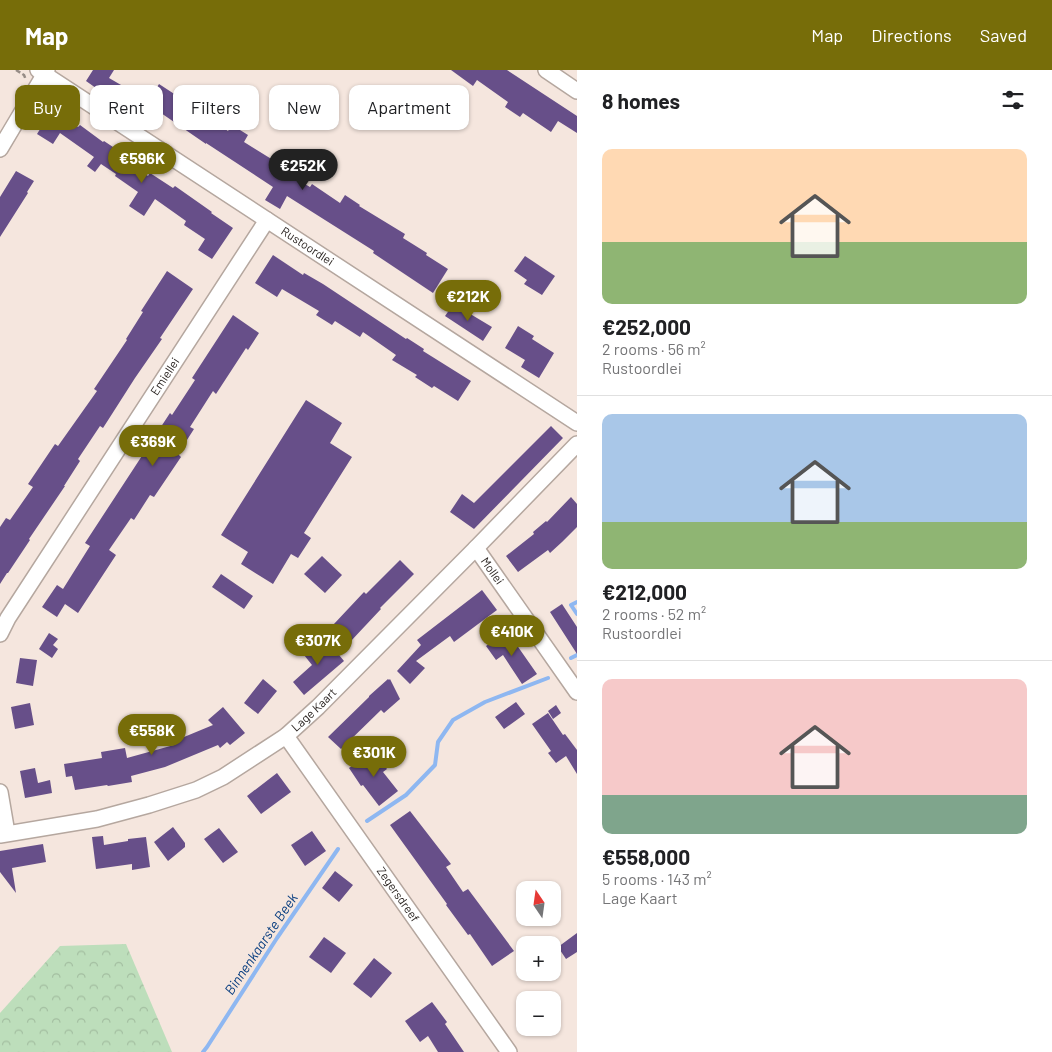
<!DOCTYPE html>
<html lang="en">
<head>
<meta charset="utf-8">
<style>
	:root { --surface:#fff; --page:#f6f6f6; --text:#202124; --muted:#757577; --line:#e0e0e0; --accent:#776d09 }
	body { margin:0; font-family:Barlow,sans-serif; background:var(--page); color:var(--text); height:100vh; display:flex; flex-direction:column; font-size:19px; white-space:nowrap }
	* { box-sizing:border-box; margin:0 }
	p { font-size:16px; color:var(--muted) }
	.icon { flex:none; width:28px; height:28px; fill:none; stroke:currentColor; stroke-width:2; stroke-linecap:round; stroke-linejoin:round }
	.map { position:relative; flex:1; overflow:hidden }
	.details { display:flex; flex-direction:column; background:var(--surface); width:475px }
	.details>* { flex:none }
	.guide { position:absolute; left:15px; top:15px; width:475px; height:45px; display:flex; gap:10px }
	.needle { width:32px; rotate:347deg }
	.fabs { position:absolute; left:516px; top:811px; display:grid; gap:10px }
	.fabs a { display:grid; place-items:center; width:45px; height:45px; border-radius:10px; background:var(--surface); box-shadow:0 1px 4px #0004; font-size:25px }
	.price { position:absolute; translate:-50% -42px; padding:0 11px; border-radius:18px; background:var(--accent); color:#fff; font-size:16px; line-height:32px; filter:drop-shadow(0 1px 2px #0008) }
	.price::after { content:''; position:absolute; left:50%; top:30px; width:15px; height:11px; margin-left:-8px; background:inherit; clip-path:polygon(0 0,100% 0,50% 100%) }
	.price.selected { background:#222; color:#fff }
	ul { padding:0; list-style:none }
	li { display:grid; align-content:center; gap:10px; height:265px; padding:0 25px }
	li+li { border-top:1px solid var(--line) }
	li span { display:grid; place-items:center; height:155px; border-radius:10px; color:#555 }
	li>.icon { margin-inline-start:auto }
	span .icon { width:90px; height:90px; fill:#fffc; stroke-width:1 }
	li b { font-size:21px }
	h2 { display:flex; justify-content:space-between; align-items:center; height:60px; padding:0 25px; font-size:21px }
	.pill { padding:0 18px; border-radius:10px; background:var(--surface); box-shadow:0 1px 4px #0004; font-size:18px; line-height:45px }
	.pill.selected { background:var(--accent); color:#fff }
	header { display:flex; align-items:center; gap:30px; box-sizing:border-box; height:70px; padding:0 25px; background:var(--accent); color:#fff }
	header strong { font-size:24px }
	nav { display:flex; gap:28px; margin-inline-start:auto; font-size:18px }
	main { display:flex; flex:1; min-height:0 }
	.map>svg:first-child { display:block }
	.forest { fill:url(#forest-crowns) }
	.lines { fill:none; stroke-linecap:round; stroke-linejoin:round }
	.stream { stroke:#8eb7f1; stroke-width:4 }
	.building { fill:#674f89 }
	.minor-casing { stroke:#b5a79f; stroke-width:18 }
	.path { stroke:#968c86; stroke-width:2.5; stroke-dasharray:5 2.5; stroke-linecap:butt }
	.minor { stroke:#fff; stroke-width:15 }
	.labels { text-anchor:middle; stroke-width:5; stroke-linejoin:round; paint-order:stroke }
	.street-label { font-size:12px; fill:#2b2522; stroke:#f5e6de }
	.water-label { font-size:14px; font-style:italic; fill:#063c7f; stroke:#f5e6de }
</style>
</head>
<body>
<header>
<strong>Map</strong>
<nav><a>Map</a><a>Directions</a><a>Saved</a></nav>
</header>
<main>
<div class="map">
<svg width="577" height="982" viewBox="0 0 577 982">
	<defs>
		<pattern id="forest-crowns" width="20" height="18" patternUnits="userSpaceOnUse" patternTransform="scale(1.25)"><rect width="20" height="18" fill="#bddebb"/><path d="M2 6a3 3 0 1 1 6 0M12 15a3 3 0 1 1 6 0" fill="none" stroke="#a3bea0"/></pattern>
	</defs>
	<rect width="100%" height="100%" fill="#f5e6de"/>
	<path class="forest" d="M 126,874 L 172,982 L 0,982 L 0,943 L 60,876 Z"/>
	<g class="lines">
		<path class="stream" d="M 577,532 L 571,535 L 577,544
			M 571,588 L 577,585
			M 367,751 L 406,725 L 435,695 L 438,672 L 453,650 L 485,632 L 548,608
			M 203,982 L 207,977 L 277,868 L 338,779"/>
	</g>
	<path class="building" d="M 93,0 L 114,0 L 109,8 L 140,26 L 130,41 L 110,29 L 110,28 L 86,11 Z
		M 451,0 L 507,0 L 577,46 L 577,63 L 558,51 L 551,62 L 523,43 L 520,47 L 505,37 L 508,32 L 477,10 L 473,16 Z
		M 159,14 L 182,29 L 187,22 L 195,27 L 190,34 L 228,61 L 232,55 L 248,65 L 244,72 L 273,90 L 270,94 L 310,117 L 312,114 L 340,133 L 345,125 L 360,135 L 359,136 L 405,164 L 403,168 L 427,183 L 426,185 L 448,199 L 433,223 L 373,183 L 374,181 L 287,126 L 280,139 L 265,130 L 273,117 L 206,73 L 206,74 L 161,43 L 160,44 L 146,35 Z
		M 52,40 L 78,57 L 80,55 L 103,72 L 104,71 L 119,81 L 116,85 L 148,106 L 150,103 L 173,118 L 175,116 L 212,142 L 211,143 L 233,158 L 212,189 L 198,180 L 205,169 L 184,155 L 186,151 L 155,129 L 144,146 L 129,136 L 138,122 L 115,106 L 116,104 L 101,94 L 95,102 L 87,96 L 94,87 L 60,63 L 53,74 L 37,64 Z
		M 16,101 L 34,111 L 27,122 L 28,123 L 0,167 L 0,127 Z
		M 273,185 L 303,205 L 304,203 L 323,214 L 406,269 L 407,268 L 424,279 L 423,281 L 471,311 L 458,331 L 434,316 L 432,318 L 415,307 L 417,305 L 392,290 L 396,285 L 363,262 L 360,267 L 335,251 L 332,255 L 316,245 L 319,241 L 282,219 L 277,227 L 255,213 Z
		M 525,186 L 555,206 L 542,225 L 524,214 L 527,210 L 514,201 Z
		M 167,201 L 193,219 L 160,268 L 162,269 L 135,308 L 112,344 L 103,358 L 100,356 L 78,389 L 80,391 L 64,416 L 65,416 L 29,469 L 30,470 L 8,503 L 7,503 L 0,514 L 0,457 L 6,448 L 10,450 L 33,417 L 28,414 L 55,374 L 58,376 L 97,321 L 94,319 L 127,270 L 126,269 L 143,242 L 141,241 Z
		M 455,232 L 463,237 L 462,239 L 492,257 L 483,271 L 445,246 Z
		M 233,245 L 259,263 L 248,280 L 246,278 L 216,324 L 213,321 L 190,357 L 194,359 L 178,384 L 181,387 L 154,427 L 150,425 L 134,450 L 131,448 L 109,480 L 116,485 L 78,543 L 65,534 L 57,547 L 42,537 L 57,515 L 63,519 L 90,476 L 85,473 L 170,343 L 172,345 L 195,310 L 192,308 Z
		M 518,256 L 534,266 L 532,269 L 554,283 L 539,308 L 521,297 L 525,290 L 505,278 Z
		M 306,330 L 342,353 L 330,373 L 352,387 L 304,463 L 311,468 L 298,488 L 291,484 L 273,514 L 241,494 L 248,482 L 221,465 Z
		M 551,356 L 563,368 L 474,459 L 450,442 L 462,424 L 474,433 Z
		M 571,427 L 577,434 L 577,457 L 562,472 L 550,483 L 548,480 L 518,502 L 506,486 L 534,464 L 533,462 L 546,451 L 547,452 Z
		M 322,486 L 342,505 L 325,523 L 304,504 Z
		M 400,490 L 414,504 L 380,538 L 381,539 L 350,572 L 333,555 L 364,522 L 366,524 Z
		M 221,504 L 253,526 L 244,539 L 212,517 Z
		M 482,520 L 497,540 L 454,572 L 450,566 L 416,591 L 425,598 L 410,614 L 397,601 L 421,575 L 417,570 Z
		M 562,534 L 577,557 L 577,584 L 550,542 Z
		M 507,561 L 537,604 L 522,614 L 503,585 L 496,590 L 486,576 Z
		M 49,563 L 58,569 L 53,575 L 58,579 L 52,588 L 39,579 Z
		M 325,568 L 344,591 L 304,625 L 293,612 L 312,595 L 304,585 Z
		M 20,588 L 37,590 L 33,616 L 16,613 Z
		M 263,609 L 277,621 L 258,644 L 244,633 Z
		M 388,609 L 389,610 L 390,609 L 400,629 L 384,643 L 381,640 L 341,679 L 328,667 L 369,627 L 369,626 Z
		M 516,632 L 525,644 L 504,659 L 495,647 Z
		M 30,633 L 34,655 L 15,659 L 11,637 Z
		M 556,635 L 561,643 L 553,649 L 548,641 Z
		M 223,637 L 245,663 L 230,675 L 227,672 L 220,678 L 218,675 L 165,697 L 131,706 L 132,712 L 108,716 L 107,715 L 75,720 L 72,706 L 66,707 L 64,694 L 102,688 L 101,682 L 125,678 L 127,688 L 174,675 L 172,672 L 213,655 L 208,650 Z
		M 548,643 L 563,665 L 565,664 L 577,680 L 577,704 L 566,686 L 556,693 L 548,683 L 551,681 L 532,654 Z
		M 375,681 L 387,699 L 383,702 L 398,721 L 379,736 L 363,715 L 361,716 L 349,698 Z
		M 35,698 L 38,713 L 50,710 L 52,723 L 25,728 L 20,701 Z
		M 277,703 L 291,722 L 261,744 L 247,726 Z
		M 410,741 L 451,794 L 446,797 L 463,822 L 468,819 L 514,881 L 492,896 L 470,864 L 468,865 L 446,835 L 447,834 L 390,755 Z
		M 173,757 L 185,773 L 185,777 L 168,791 L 154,772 Z
		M 219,758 L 238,782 L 223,793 L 204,769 Z
		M 312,761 L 326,781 L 305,796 L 291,775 Z
		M 103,766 L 104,775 L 128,771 L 128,769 L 146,767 L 150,797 L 132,800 L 132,794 L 96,799 L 92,767 Z
		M 43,774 L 46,792 L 12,798 L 16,823 L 0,802 L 0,781 Z
		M 335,801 L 353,815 L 339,832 L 322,818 Z
		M 577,863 L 577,882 L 566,889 L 558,877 Z
		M 324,867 L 346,883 L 331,903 L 309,887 Z
		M 374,888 L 392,903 L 371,928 L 353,914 Z
		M 432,932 L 447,952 L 445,954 L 464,982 L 438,982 L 428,966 L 420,972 L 405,951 Z"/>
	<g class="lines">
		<defs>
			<g id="minor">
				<path id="s1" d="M 38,0 L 577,353"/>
				<path d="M 546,0 L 577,21"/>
				<path d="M 0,79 L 47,0"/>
				<path id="s2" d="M 476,478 L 577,622"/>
				<path id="s3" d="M 0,564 L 8,548 L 267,150"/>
				<path id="s4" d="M 286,666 L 509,982"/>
				<path d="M 0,722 L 7,763"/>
				<path id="s5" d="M 0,765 L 97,749 L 149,735 L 196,720 L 223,707 L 286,666 L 318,637 L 476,478 L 577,374"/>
			</g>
		</defs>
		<use href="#minor" class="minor-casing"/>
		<path class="path" d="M 16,0 L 24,5 L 26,10"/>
		<use href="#minor" class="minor"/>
	</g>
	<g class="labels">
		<g class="street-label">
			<text dy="4" stroke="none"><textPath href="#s1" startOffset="322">Rustoordlei</textPath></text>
			<text dy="4" stroke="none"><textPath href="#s3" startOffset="306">Emiellei</textPath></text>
			<text dy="4" stroke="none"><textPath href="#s2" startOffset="28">Mollei</textPath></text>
			<text dy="4" stroke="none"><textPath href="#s5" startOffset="345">Lage Kaart</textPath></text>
			<text dy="4" stroke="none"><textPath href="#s4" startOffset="194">Zegersdreef</textPath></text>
		</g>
		<g class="water-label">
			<text transform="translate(261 874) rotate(-56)" y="5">Binnenkaarste Beek</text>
		</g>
	</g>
</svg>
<div class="fabs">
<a><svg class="needle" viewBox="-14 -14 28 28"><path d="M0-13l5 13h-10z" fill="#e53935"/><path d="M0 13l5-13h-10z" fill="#757577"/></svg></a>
<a>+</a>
<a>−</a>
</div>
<b class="price" style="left:142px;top:114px">€596K</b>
<b class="price selected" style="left:303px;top:121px">€252K</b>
<b class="price" style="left:468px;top:252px">€212K</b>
<b class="price" style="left:153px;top:397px">€369K</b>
<b class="price" style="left:512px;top:587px">€410K</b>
<b class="price" style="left:318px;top:596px">€307K</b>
<b class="price" style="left:152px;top:686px">€558K</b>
<b class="price" style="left:374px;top:708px">€301K</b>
<div class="guide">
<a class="pill selected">Buy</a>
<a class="pill">Rent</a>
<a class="pill">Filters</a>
<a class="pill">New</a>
<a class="pill">Apartment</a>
</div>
</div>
<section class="details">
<h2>8 homes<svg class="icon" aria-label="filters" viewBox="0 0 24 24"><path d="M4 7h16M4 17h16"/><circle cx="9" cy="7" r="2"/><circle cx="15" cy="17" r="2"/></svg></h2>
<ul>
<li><span style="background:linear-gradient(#ffd9b3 60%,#8fb573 0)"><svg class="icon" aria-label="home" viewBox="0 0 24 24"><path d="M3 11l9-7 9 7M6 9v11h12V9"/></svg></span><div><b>€252,000</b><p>2 rooms · 56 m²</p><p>Rustoordlei</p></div></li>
<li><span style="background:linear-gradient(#a9c7e8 70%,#8fb573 0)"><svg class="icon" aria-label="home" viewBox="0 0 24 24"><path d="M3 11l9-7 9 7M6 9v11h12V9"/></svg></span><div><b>€212,000</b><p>2 rooms · 52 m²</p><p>Rustoordlei</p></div></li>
<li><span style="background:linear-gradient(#f6c9c9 75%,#7fa58c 0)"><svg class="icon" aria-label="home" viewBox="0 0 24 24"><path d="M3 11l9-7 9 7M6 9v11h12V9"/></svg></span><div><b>€558,000</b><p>5 rooms · 143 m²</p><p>Lage Kaart</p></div></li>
</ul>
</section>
</main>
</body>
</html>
